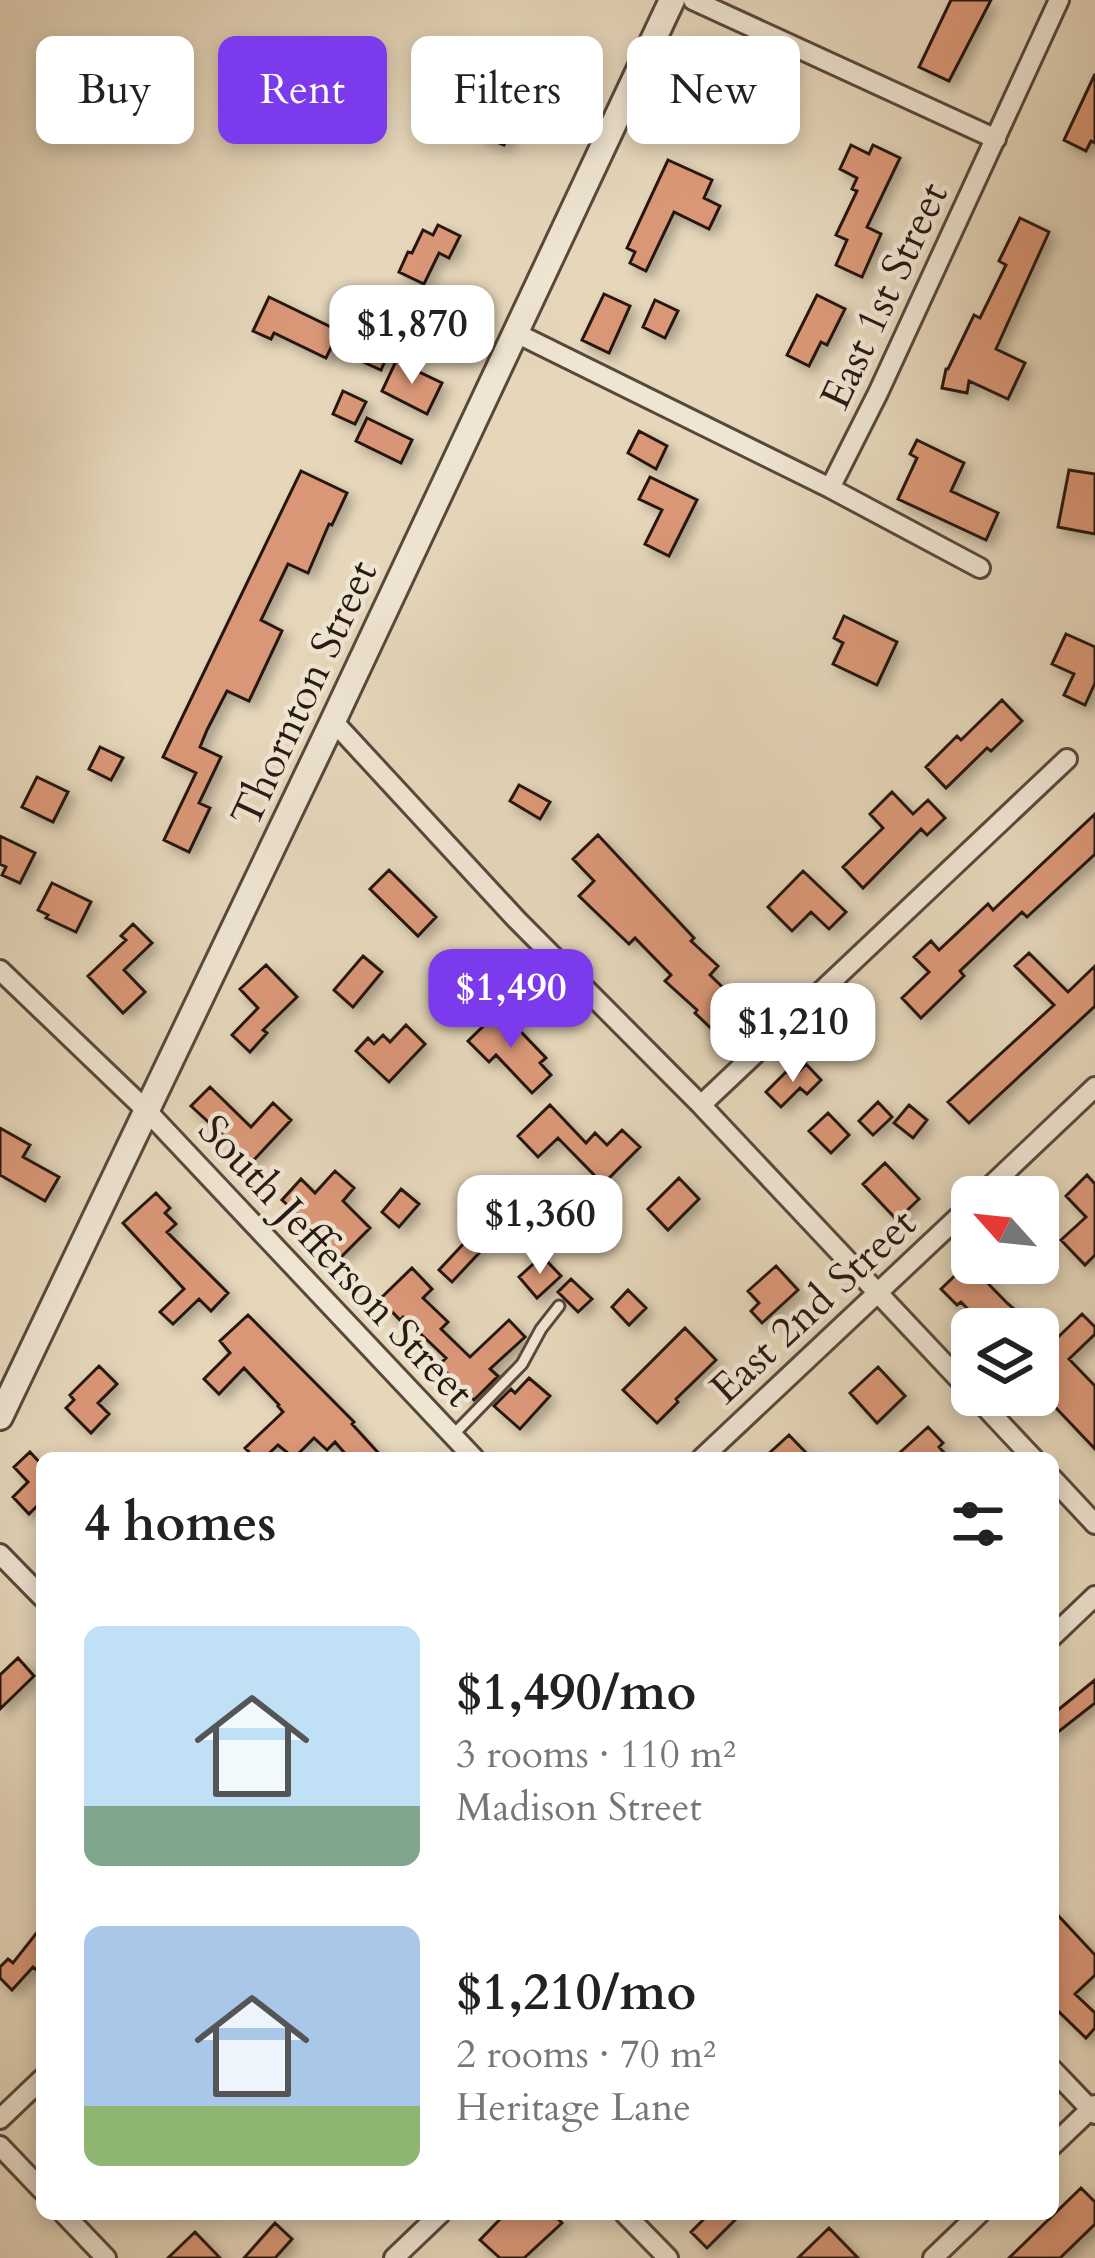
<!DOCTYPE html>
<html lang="en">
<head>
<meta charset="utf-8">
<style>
	:root { --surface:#fff; --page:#f6f6f6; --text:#222; --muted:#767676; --accent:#7c3aed }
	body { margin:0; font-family:Cardo,serif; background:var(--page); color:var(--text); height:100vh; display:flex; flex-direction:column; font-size:45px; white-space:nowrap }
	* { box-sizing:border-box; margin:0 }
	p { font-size:39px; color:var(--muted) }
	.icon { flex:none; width:66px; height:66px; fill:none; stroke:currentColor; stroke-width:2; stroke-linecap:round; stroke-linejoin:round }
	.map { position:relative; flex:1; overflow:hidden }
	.panel { position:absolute; left:36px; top:1452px; width:1023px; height:768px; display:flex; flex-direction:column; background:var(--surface); border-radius:18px; box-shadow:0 6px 18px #0003 }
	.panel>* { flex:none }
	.top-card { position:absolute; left:36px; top:36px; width:1023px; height:108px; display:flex; gap:24px }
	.needle { width:78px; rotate:297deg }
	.buttons { position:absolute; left:951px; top:1176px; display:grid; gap:24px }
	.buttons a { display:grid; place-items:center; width:108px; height:108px; border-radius:18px; background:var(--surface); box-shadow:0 6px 18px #0003; font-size:60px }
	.price { position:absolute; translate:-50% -102px; padding:0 27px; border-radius:24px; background:#fff; color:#222; font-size:39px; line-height:78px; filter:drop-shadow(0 3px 6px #0008) }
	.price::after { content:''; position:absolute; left:50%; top:72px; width:36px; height:27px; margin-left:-18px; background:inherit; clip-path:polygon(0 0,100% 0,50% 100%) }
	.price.on { background:var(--accent); color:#fff }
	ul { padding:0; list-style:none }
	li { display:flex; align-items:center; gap:36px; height:300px; padding:0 48px }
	li span { display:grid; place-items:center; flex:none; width:336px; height:240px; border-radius:18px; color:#555 }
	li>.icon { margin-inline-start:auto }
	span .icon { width:144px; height:144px; fill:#fffc; stroke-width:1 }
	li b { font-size:51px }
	h2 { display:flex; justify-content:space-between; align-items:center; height:144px; padding:0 48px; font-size:51px }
	.chip { padding:0 42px; border-radius:18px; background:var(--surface); box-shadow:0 6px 18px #0003; font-size:42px; line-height:108px }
	.chip.on { background:var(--accent); color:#fff }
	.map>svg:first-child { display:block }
	.building { fill:#da9777; stroke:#281911; stroke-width:3; filter:url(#shadow) }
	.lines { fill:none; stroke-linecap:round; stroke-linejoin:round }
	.service-casing { stroke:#58483c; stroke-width:15 }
	.minor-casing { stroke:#58483c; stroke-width:24 }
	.tertiary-casing { stroke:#58483c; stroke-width:30 }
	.service { stroke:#efe5d3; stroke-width:9 }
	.minor { stroke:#efe5d3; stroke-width:18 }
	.tertiary { stroke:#efe5d3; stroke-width:24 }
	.labels { text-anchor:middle; stroke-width:9; stroke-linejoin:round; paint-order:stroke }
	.street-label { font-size:42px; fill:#281911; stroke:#efe5d3 }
</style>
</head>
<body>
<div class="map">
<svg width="1095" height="2258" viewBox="0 0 1095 2258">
	<defs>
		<filter id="shadow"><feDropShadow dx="6" dy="6" stdDeviation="6" flood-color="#0004"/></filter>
	</defs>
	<rect width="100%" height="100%" fill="#e6d7bb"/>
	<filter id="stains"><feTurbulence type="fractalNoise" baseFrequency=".00167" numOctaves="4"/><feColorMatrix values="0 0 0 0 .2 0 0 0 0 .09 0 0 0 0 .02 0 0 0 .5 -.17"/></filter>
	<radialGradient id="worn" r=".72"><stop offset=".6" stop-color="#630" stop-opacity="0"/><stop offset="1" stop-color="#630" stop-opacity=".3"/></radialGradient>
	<path class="building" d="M 951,0 L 991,0 L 949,81 L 919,67 Z
		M 716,58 L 742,71 L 725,107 L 699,94 Z
		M 1095,74 L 1095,143 L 1091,141 L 1086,151 L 1064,140 Z
		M 492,100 L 519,112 L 504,145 L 476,133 Z
		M 851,145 L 869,154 L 873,145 L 900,158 L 867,227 L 881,234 L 862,277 L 836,265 L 847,240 L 836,235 L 857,191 L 852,189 L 857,178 L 840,169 Z
		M 668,160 L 712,180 L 704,198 L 720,206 L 709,229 L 674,212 L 646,271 L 630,263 L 635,252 L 627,248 Z
		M 1020,218 L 1049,232 L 996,349 L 1025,363 L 1008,399 L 969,381 L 967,393 L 942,388 L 946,369 L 948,369 L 974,315 L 980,318 L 1006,265 L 999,261 Z
		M 438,225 L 460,236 L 449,258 L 439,253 L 424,284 L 399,272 L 408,252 L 412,253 L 423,230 L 433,235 Z
		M 604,294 L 630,306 L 609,353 L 582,340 Z
		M 817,295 L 845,309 L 827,345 L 821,342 L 809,366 L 787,355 Z
		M 269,297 L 339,331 L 326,358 L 274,333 L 271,339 L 253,331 Z
		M 655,300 L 678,311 L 665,338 L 643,327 Z
		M 381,312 L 402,322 L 381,370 L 359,360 Z
		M 396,361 L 442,383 L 427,414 L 382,391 Z
		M 343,391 L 366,402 L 355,424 L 333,414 Z
		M 367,418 L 412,440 L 401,463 L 356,441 Z
		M 639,431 L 667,446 L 656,469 L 628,453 Z
		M 917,440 L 964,463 L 951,491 L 998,513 L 986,540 L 898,499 L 917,458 L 910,454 Z
		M 1069,470 L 1095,474 L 1095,534 L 1058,527 Z
		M 301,471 L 347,493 L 332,525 L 329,524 L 308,573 L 288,564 L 261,620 L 282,631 L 249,701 L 227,691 L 207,730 L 200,747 L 221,757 L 199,803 L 210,808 L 189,852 L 164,840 L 196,773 L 163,757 Z
		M 650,477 L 697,500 L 669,556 L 645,544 L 662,510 L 639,499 Z
		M 844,616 L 897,642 L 877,685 L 833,664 L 843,643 L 834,638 Z
		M 1066,634 L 1095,647 L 1095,683 L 1085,705 L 1064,695 L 1074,674 L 1052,664 Z
		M 1002,700 L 1022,721 L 991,751 L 987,748 L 946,788 L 926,767 L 957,736 L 961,740 Z
		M 100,747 L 123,758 L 111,780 L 89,769 Z
		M 37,777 L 68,792 L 53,822 L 22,807 Z
		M 519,785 L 550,802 L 540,819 L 510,801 Z
		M 892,792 L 913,814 L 928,800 L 945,818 L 927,835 L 921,829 L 863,888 L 843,867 L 883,828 L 870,814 Z
		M 1095,814 L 1095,854 L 1027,917 L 1022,912 L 960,971 L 964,976 L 921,1018 L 902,998 L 929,972 L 914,957 L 931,941 L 939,950 L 988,904 L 993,910 Z
		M 598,835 L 694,938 L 691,941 L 718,966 L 710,975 L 745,1009 L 719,1036 L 695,1013 L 697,1010 L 665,981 L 671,975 L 635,938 L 629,944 L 579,896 L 594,881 L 573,859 Z
		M 0,836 L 35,853 L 20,883 L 2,875 L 6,867 L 0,864 Z
		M 389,870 L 436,917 L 418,936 L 370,889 Z
		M 803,871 L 846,912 L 829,929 L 811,912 L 792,931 L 768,907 Z
		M 52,883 L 91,902 L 76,932 L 46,918 L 48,915 L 38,910 Z
		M 133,924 L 152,943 L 124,970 L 145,992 L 123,1013 L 88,976 L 126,940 L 121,936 Z
		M 1029,953 L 1068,992 L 1095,966 L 1095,1006 L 969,1123 L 948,1102 L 1054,1005 L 1015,966 Z
		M 363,956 L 382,972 L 353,1007 L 334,990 Z
		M 266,965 L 297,997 L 263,1030 L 267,1033 L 250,1052 L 232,1035 L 258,1008 L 240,989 Z
		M 500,1010 L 546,1058 L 540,1063 L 551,1075 L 532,1093 L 496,1055 L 489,1062 L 468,1041 Z
		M 406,1025 L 425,1044 L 389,1082 L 356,1051 L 368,1038 L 374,1044 L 383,1035 L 390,1042 Z
		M 806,1064 L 821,1080 L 807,1094 L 800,1088 L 781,1107 L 766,1092 L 787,1071 L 794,1077 Z
		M 210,1087 L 251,1127 L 273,1103 L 291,1120 L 252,1162 L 191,1106 Z
		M 878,1102 L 892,1117 L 873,1135 L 859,1121 Z
		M 550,1105 L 586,1143 L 595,1133 L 607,1145 L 622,1130 L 640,1147 L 603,1184 L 558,1138 L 538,1157 L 518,1136 Z
		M 909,1105 L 927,1120 L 913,1138 L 894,1123 Z
		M 828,1113 L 849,1135 L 831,1153 L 809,1131 Z
		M 0,1128 L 30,1145 L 23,1157 L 59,1177 L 45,1201 L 0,1175 Z
		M 885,1163 L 919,1199 L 897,1220 L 863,1184 Z
		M 335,1171 L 354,1188 L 343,1201 L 370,1228 L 340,1258 L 320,1237 L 321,1235 L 282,1200 L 301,1179 L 315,1193 Z
		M 1087,1175 L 1095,1184 L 1095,1255 L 1085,1265 L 1061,1240 L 1086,1217 L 1066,1196 Z
		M 679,1178 L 699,1199 L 668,1230 L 648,1209 Z
		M 401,1189 L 419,1204 L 399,1227 L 382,1212 Z
		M 156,1193 L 170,1208 L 165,1213 L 176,1224 L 167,1232 L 228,1293 L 211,1311 L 199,1299 L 173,1324 L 160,1312 L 184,1289 L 123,1223 Z
		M 466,1241 L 479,1253 L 452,1282 L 439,1270 Z
		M 542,1256 L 561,1276 L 537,1298 L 519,1277 Z
		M 968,1263 L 1007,1303 L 1037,1329 L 987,1329 L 961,1302 L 957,1305 L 941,1289 Z
		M 776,1266 L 798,1290 L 762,1323 L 751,1311 L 759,1303 L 748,1291 Z
		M 412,1268 L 432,1289 L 423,1298 L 448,1322 L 441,1329 L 470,1357 L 509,1320 L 525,1337 L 490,1369 L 498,1376 L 474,1400 L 439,1365 L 446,1358 L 403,1317 L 400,1320 L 380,1299 Z
		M 571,1279 L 592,1299 L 578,1312 L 558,1292 Z
		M 628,1290 L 646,1308 L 629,1325 L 612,1307 Z
		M 1082,1314 L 1095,1327 L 1095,1334 L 1069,1359 L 1095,1386 L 1095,1449 L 1038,1389 L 1038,1330 L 1052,1343 Z
		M 248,1315 L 354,1422 L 352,1424 L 383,1458 L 349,1458 L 335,1442 L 327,1450 L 314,1438 L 294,1458 L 278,1445 L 264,1458 L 255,1458 L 245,1448 L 283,1412 L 278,1406 L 279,1405 L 244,1368 L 219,1394 L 204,1379 L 230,1353 L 220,1341 Z
		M 685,1328 L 716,1360 L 676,1399 L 678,1402 L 657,1423 L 623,1390 Z
		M 99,1366 L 117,1384 L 98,1403 L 109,1414 L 91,1433 L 66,1408 L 74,1400 L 70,1395 Z
		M 878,1367 L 905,1396 L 877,1423 L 850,1393 Z
		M 529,1378 L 550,1396 L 520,1429 L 494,1406 L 511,1389 L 515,1393 Z
		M 928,1427 L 943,1443 L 939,1447 L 949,1458 L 894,1458 Z
		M 789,1435 L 811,1458 L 764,1458 Z
		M 30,1452 L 42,1465 L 42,1501 L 29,1514 L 13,1497 L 28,1482 L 14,1467 Z
		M 18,1658 L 34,1676 L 0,1709 L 0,1675 Z
		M 1095,1680 L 1095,1703 L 1053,1736 L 1053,1714 Z
		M 1053,1910 L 1095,1955 L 1095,1975 L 1075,1994 L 1095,2013 L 1095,2028 L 1086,2038 L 1053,2006 Z
		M 42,1926 L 42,1974 L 33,1967 L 12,1990 L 0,1978 L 0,1967 L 8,1959 L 13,1963 Z
		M 1081,2188 L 1095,2202 L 1095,2224 L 1060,2258 L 1009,2258 Z
		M 505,2214 L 553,2214 L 562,2223 L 524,2258 L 500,2258 L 480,2240 Z
		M 709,2214 L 741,2214 L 707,2248 L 691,2232 Z
		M 275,2223 L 292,2239 L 275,2258 L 244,2258 Z
		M 829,2228 L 858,2258 L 798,2258 Z
		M 195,2232 L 220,2258 L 168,2258 Z"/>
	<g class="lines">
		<defs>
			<path id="service" d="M 453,1435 L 522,1364 L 541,1329 L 559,1306"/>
			<path id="minor" d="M 693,0 L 996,139
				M 516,333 L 830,488 L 980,568
				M 830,488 L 878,393 L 1059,0
				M 333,721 L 517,920 L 701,1105 L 972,1393
				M 0,970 L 147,1111 L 474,1458
				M 701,1105 L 1067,759
				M 979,1197 L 1095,1087
				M 974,1395 L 1033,1458
				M 702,1458 L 972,1204
				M 1053,1479 L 1095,1524
				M 0,1554 L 42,1597
				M 1053,1636 L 1095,1596
				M 1053,2070 L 1095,2114
				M 0,2119 L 42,2079
				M 1053,2145 L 1095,2105
				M 0,2146 L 42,2190
				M 64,2214 L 106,2258
				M 625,2214 L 668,2258
				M 394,2258 L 440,2214
				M 933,2258 L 979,2214"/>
			<path id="tertiary" d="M 0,1417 L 333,721 L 672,0"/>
		</defs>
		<use href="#service" class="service-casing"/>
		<use href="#minor" class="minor-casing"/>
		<use href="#tertiary" class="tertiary-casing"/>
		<use href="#service" class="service"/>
		<use href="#minor" class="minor"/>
		<use href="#tertiary" class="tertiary"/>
	</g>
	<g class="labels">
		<g class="street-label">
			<text transform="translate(883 295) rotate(-65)" y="15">East 1st Street</text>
			<text transform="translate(303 693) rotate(-65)" y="15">Thornton Street</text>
			<text transform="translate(337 1260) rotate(47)" y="15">South Jefferson Street</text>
			<text transform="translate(812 1305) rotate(-43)" y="15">East 2nd Street</text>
		</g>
	</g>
	<rect width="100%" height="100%" filter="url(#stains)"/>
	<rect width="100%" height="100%" fill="url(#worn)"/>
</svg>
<div class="buttons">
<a><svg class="needle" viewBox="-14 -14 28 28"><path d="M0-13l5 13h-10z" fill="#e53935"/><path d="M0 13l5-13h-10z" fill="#767676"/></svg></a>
<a><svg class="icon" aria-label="layers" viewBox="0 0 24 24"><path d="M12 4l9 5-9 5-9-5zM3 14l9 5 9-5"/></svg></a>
</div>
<b class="price" style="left:412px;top:387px">$1,870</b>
<b class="price on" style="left:511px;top:1051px">$1,490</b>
<b class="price" style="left:793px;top:1085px">$1,210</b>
<b class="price" style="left:540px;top:1277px">$1,360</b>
<div class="top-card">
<a class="chip">Buy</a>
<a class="chip on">Rent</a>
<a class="chip">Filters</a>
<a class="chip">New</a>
</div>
<section class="panel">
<h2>4 homes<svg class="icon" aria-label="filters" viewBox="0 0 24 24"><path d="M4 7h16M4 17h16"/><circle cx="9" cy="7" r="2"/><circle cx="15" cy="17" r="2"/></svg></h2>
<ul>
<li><span style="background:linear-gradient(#bfe0f5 75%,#7fa58c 0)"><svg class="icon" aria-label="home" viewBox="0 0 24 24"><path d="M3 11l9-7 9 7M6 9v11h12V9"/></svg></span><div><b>$1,490/mo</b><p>3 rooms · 110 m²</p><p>Madison Street</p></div></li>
<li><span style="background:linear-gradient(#a9c7e8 75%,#8fb573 0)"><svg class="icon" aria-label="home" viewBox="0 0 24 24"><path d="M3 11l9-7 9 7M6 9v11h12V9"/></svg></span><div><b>$1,210/mo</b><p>2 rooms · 70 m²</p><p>Heritage Lane</p></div></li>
</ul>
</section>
</div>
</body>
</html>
